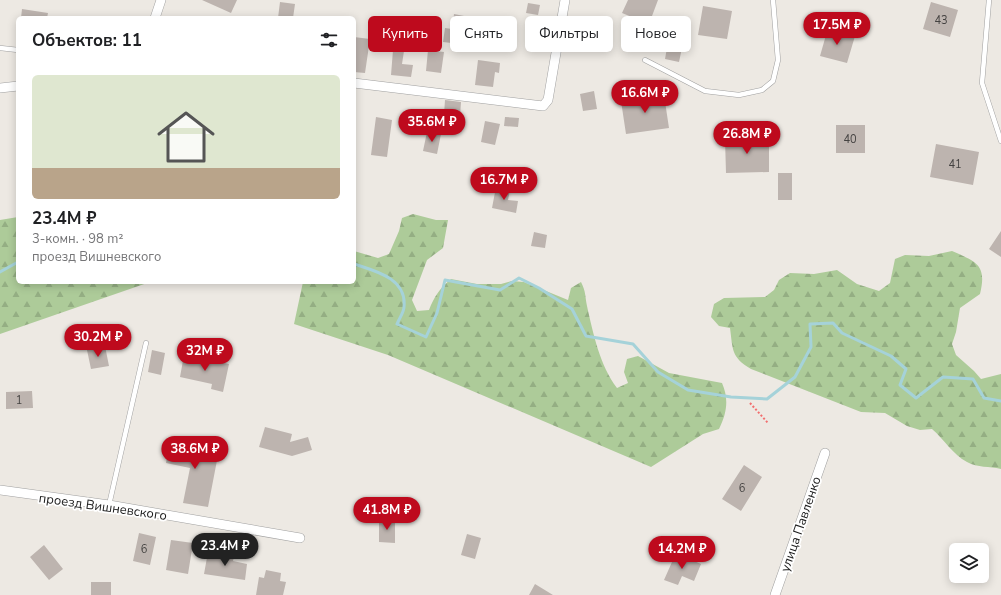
<!DOCTYPE html>
<html lang="ru">
<head>
<meta charset="utf-8">
<style>
	:root { --surface:#fff; --page:#f2f2f2; --text:#202124; --muted:#757577; --accent:#be0a1d }
	body { margin:0; font-family:"Nunito Sans",sans-serif; background:var(--page); color:var(--text); height:100vh; display:flex; flex-direction:column; font-size:15px; white-space:nowrap }
	* { box-sizing:border-box; margin:0 }
	p { font-size:13px; color:var(--muted) }
	.icon { flex:none; width:22px; height:22px; fill:none; stroke:currentColor; stroke-width:2; stroke-linecap:round; stroke-linejoin:round }
	.map { position:relative; flex:1; overflow:hidden }
	.side { position:absolute; left:16px; top:16px; width:340px; height:268px; display:flex; flex-direction:column; background:var(--surface); border-radius:6px; box-shadow:0 2px 10px #0003 }
	.side>* { flex:none }
	.guide { position:absolute; left:368px; top:16px; width:380px; height:36px; display:flex; gap:8px }
	.buttons { position:absolute; left:949px; top:543px; display:grid; gap:8px }
	.buttons a { display:grid; place-items:center; width:40px; height:40px; border-radius:6px; background:var(--surface); box-shadow:0 2px 10px #0003; font-size:20px }
	.price { position:absolute; translate:-50% -34px; padding:0 9px; border-radius:14px; background:var(--accent); color:#fff; font-size:13px; line-height:26px; filter:drop-shadow(0 1px 2px #0008) }
	.price::after { content:''; position:absolute; left:50%; top:24px; width:12px; height:9px; margin-left:-6px; background:inherit; clip-path:polygon(0 0,100% 0,50% 100%) }
	.price.on { background:#222; color:#fff }
	ul { padding:0; list-style:none }
	li { display:grid; align-content:center; gap:8px; height:212px; padding:0 16px }
	li span { display:grid; place-items:center; height:124px; border-radius:6px; color:#555 }
	li>.icon { margin-inline-start:auto }
	span .icon { width:72px; height:72px; fill:#fffc; stroke-width:1 }
	li b { font-size:17px }
	h2 { display:flex; justify-content:space-between; align-items:center; height:48px; padding:0 16px; font-size:17px }
	.chip { padding:0 14px; border-radius:6px; background:var(--surface); box-shadow:0 2px 10px #0003; font-size:14px; line-height:36px }
	.chip.on { background:var(--accent); color:#fff }
	.map>svg:first-child { display:block }
	.forest { fill:url(#forest-firs) }
	.lines { fill:none; stroke-linecap:round; stroke-linejoin:round }
	.stream { stroke:#a5d2d9; stroke-width:3 }
	.building { fill:#bdb4af }
	.service-casing { stroke:#a0a0a0; stroke-width:5.5 }
	.minor-casing { stroke:#a0a0a0; stroke-width:10 }
	.path { stroke:#f26f6f; stroke-width:2; stroke-dasharray:2 2; stroke-linecap:butt }
	.service { stroke:#fff; stroke-width:4.5 }
	.minor { stroke:#fff; stroke-width:9 }
	.labels { text-anchor:middle; stroke-width:3.5; stroke-linejoin:round; paint-order:stroke }
	.number-label { font-size:11px; fill:#444241 }
	.street-label { font-size:13px; fill:#1c1c1c; stroke:#fff }
</style>
</head>
<body>
<div class="map">
<svg width="1001" height="595" viewBox="0 0 1001 595">
	<defs>
		<pattern id="forest-firs" width="22" height="20" patternUnits="userSpaceOnUse"><rect width="22" height="20" fill="#adcb99"/><path d="M5 1l3.5 6h-7zM16 11l3.5 6h-7z" fill="#94ae83"/></pattern>
	</defs>
	<rect width="100%" height="100%" fill="#ede9e3"/>
	<path class="forest" d="M 413,214 L 436,220 L 448,220 L 443,248 L 427,260 L 412,300 L 417,311 L 429,310 C 434,297 440,288 451,279 L 477,284 L 501,284 L 512,281 L 524,282 L 568,300 L 571,288 L 581,282 C 586,292 585,296 587,306 C 593,333 600,366 617,388 L 628,383 L 624,372 L 627,359 L 638,356 L 669,373 L 722,383 C 729,399 727,413 719,429 L 703,434 L 651,467 L 388,355 L 294,324 L 303,282 L 354,282 L 354,251 L 378,258 L 389,254 L 399,231 L 402,218 Z
		M 18,217 L 18,282 L 150,282 L 0,334 L 0,220 Z
		M 952,251 C 977,262 987,265 980,294 L 960,308 L 956,332 L 952,344 L 956,355 L 974,371 L 981,379 L 1001,374 L 1001,469 C 989,466 978,468 967,462 C 953,455 944,439 932,429 L 920,430 L 907,426 L 885,413 L 861,412 L 751,369 C 731,357 733,350 730,328 L 719,326 L 711,317 L 714,304 L 724,298 L 765,297 L 774,290 L 779,280 L 790,273 L 814,274 L 837,270 L 857,284 L 879,291 L 890,283 L 895,259 L 905,255 L 929,256 Z"/>
	<g class="lines">
		<path class="stream" d="M 354,264 C 375,271 407,278 404,307 C 404,312 399,319 397,324 L 426,337 L 437,313 L 445,280 L 500,290 L 519,278 L 539,288 L 572,309 L 586,336 L 633,344 L 658,372 L 688,390 L 731,397 L 767,399 L 795,377 L 811,347 L 810,324 L 833,323 L 842,333 L 891,356 L 906,369 L 900,385 L 916,398 L 943,377 L 973,379 L 984,398 L 1001,401
			M 0,272 L 18,262"/>
	</g>
	<path class="building" d="M 202,0 L 237,0 L 231,13 Z
		M 628,0 L 658,0 L 649,24 L 622,13 Z
		M 280,2 L 295,4 L 293,18 L 278,18 Z
		M 931,2 L 958,10 L 950,37 L 923,29 Z
		M 528,3 L 540,5 L 538,15 L 526,13 Z
		M 703,6 L 732,11 L 727,39 L 698,35 Z
		M 22,9 L 48,13 L 47,18 L 21,18 Z
		M 454,14 L 464,16 L 460,44 L 443,42 L 445,28 L 452,29 Z
		M 505,20 L 515,22 L 510,44 L 494,41 L 498,22 L 504,23 Z
		M 579,24 L 590,25 L 588,47 L 577,45 Z
		M 828,28 L 855,36 L 847,63 L 820,56 Z
		M 670,31 L 685,34 L 679,62 L 665,59 Z
		M 354,37 L 370,39 L 365,73 L 354,72 Z
		M 393,50 L 404,51 L 402,64 L 413,65 L 411,77 L 391,75 Z
		M 428,50 L 444,52 L 441,73 L 426,71 Z
		M 478,60 L 500,63 L 499,73 L 495,72 L 493,87 L 475,85 Z
		M 594,91 L 597,109 L 583,111 L 580,94 Z
		M 664,95 L 669,128 L 626,134 L 621,101 Z
		M 445,100 L 461,102 L 460,116 L 444,114 Z
		M 376,117 L 392,120 L 387,157 L 371,155 Z
		M 505,117 L 519,118 L 518,127 L 504,126 Z
		M 485,121 L 500,124 L 495,145 L 481,142 Z
		M 836,125 L 865,125 L 865,153 L 836,153 Z
		M 427,132 L 441,134 L 437,154 L 423,151 Z
		M 769,138 L 769,172 L 726,173 L 725,139 Z
		M 936,144 L 979,152 L 973,185 L 930,177 Z
		M 778,173 L 792,173 L 792,200 L 778,200 Z
		M 496,187 L 510,190 L 508,200 L 518,201 L 516,213 L 492,208 Z
		M 1001,231 L 1001,257 L 989,249 Z
		M 534,232 L 547,235 L 545,248 L 531,246 Z
		M 105,346 L 109,366 L 91,369 L 87,350 Z
		M 152,350 L 165,353 L 161,375 L 148,372 Z
		M 184,355 L 229,364 L 223,392 L 211,389 L 212,384 L 180,377 Z
		M 32,391 L 33,408 L 6,409 L 6,392 Z
		M 265,427 L 292,434 L 290,442 L 308,437 L 312,450 L 292,456 L 259,447 Z
		M 170,441 L 219,450 L 208,507 L 183,503 L 190,468 L 166,463 Z
		M 744,465 L 762,477 L 741,511 L 722,499 Z
		M 379,519 L 395,519 L 395,543 L 379,542 Z
		M 139,533 L 156,537 L 150,565 L 133,561 Z
		M 467,534 L 481,538 L 475,559 L 461,555 Z
		M 171,540 L 193,543 L 188,574 L 166,570 Z
		M 44,545 L 63,569 L 49,580 L 30,557 Z
		M 208,552 L 234,556 L 233,561 L 247,564 L 245,580 L 204,574 Z
		M 676,553 L 701,564 L 694,581 L 682,576 L 678,585 L 664,580 Z
		M 266,570 L 281,573 L 280,581 L 286,582 L 283,595 L 256,595 L 259,577 L 264,578 Z
		M 91,582 L 111,582 L 111,595 L 91,595 Z
		M 535,584 L 553,595 L 529,595 Z"/>
	<g class="lines">
		<defs>
			<path id="service" d="M 989,0 L 982,83 L 1001,141
				M 0,48 L 18,50
				M 645,60 L 705,91 L 739,95 L 762,90 L 773,81 L 778,60 L 773,0
				M 109,505 L 146,343"/>
			<path id="minor" d="M 155,18 L 161,0
				M 354,83 L 543,106 L 548,100 L 565,0
				M 0,88 L 18,86
				M 0,490 L 109,505 L 300,538
				M 775,595 L 825,453"/>
		</defs>
		<use href="#service" class="service-casing"/>
		<use href="#minor" class="minor-casing"/>
		<path class="path" d="M 750,403 L 768,423"/>
		<use href="#service" class="service"/>
		<use href="#minor" class="minor"/>
	</g>
	<g class="labels">
		<g class="number-label">
			<text x="941" y="24">43</text>
			<text x="850" y="143">40</text>
			<text x="955" y="168">41</text>
			<text x="19" y="404">1</text>
			<text x="742" y="492">6</text>
			<text x="144" y="553">6</text>
		</g>
		<g class="street-label">
			<text transform="translate(103 506) rotate(8)" y="5">проезд Вишневского</text>
			<text transform="translate(800 524) rotate(-71)" y="5">улица Павленко</text>
		</g>
	</g>
</svg>
<div class="buttons">
<a><svg class="icon" aria-label="layers" viewBox="0 0 24 24"><path d="M12 4l9 5-9 5-9-5zM3 14l9 5 9-5"/></svg></a>
</div>
<b class="price" style="left:837px;top:46px">17.5M ₽</b>
<b class="price" style="left:645px;top:114px">16.6M ₽</b>
<b class="price" style="left:432px;top:143px">35.6M ₽</b>
<b class="price" style="left:747px;top:155px">26.8M ₽</b>
<b class="price" style="left:504px;top:201px">16.7M ₽</b>
<b class="price" style="left:98px;top:358px">30.2M ₽</b>
<b class="price" style="left:205px;top:372px">32M ₽</b>
<b class="price" style="left:195px;top:470px">38.6M ₽</b>
<b class="price" style="left:387px;top:531px">41.8M ₽</b>
<b class="price on" style="left:225px;top:567px">23.4M ₽</b>
<b class="price" style="left:682px;top:570px">14.2M ₽</b>
<div class="guide">
<a class="chip on">Купить</a>
<a class="chip">Снять</a>
<a class="chip">Фильтры</a>
<a class="chip">Новое</a>
</div>
<section class="side">
<h2>Объектов: 11<svg class="icon" aria-label="filters" viewBox="0 0 24 24"><path d="M4 7h16M4 17h16"/><circle cx="9" cy="7" r="2"/><circle cx="15" cy="17" r="2"/></svg></h2>
<ul>
<li><span style="background:linear-gradient(#dfe7d0 75%,#b9a48a 0)"><svg class="icon" aria-label="home" viewBox="0 0 24 24"><path d="M3 11l9-7 9 7M6 9v11h12V9"/></svg></span><div><b>23.4M ₽</b><p>3-комн. · 98 m²</p><p>проезд Вишневского</p></div></li>
</ul>
</section>
</div>
</body>
</html>
